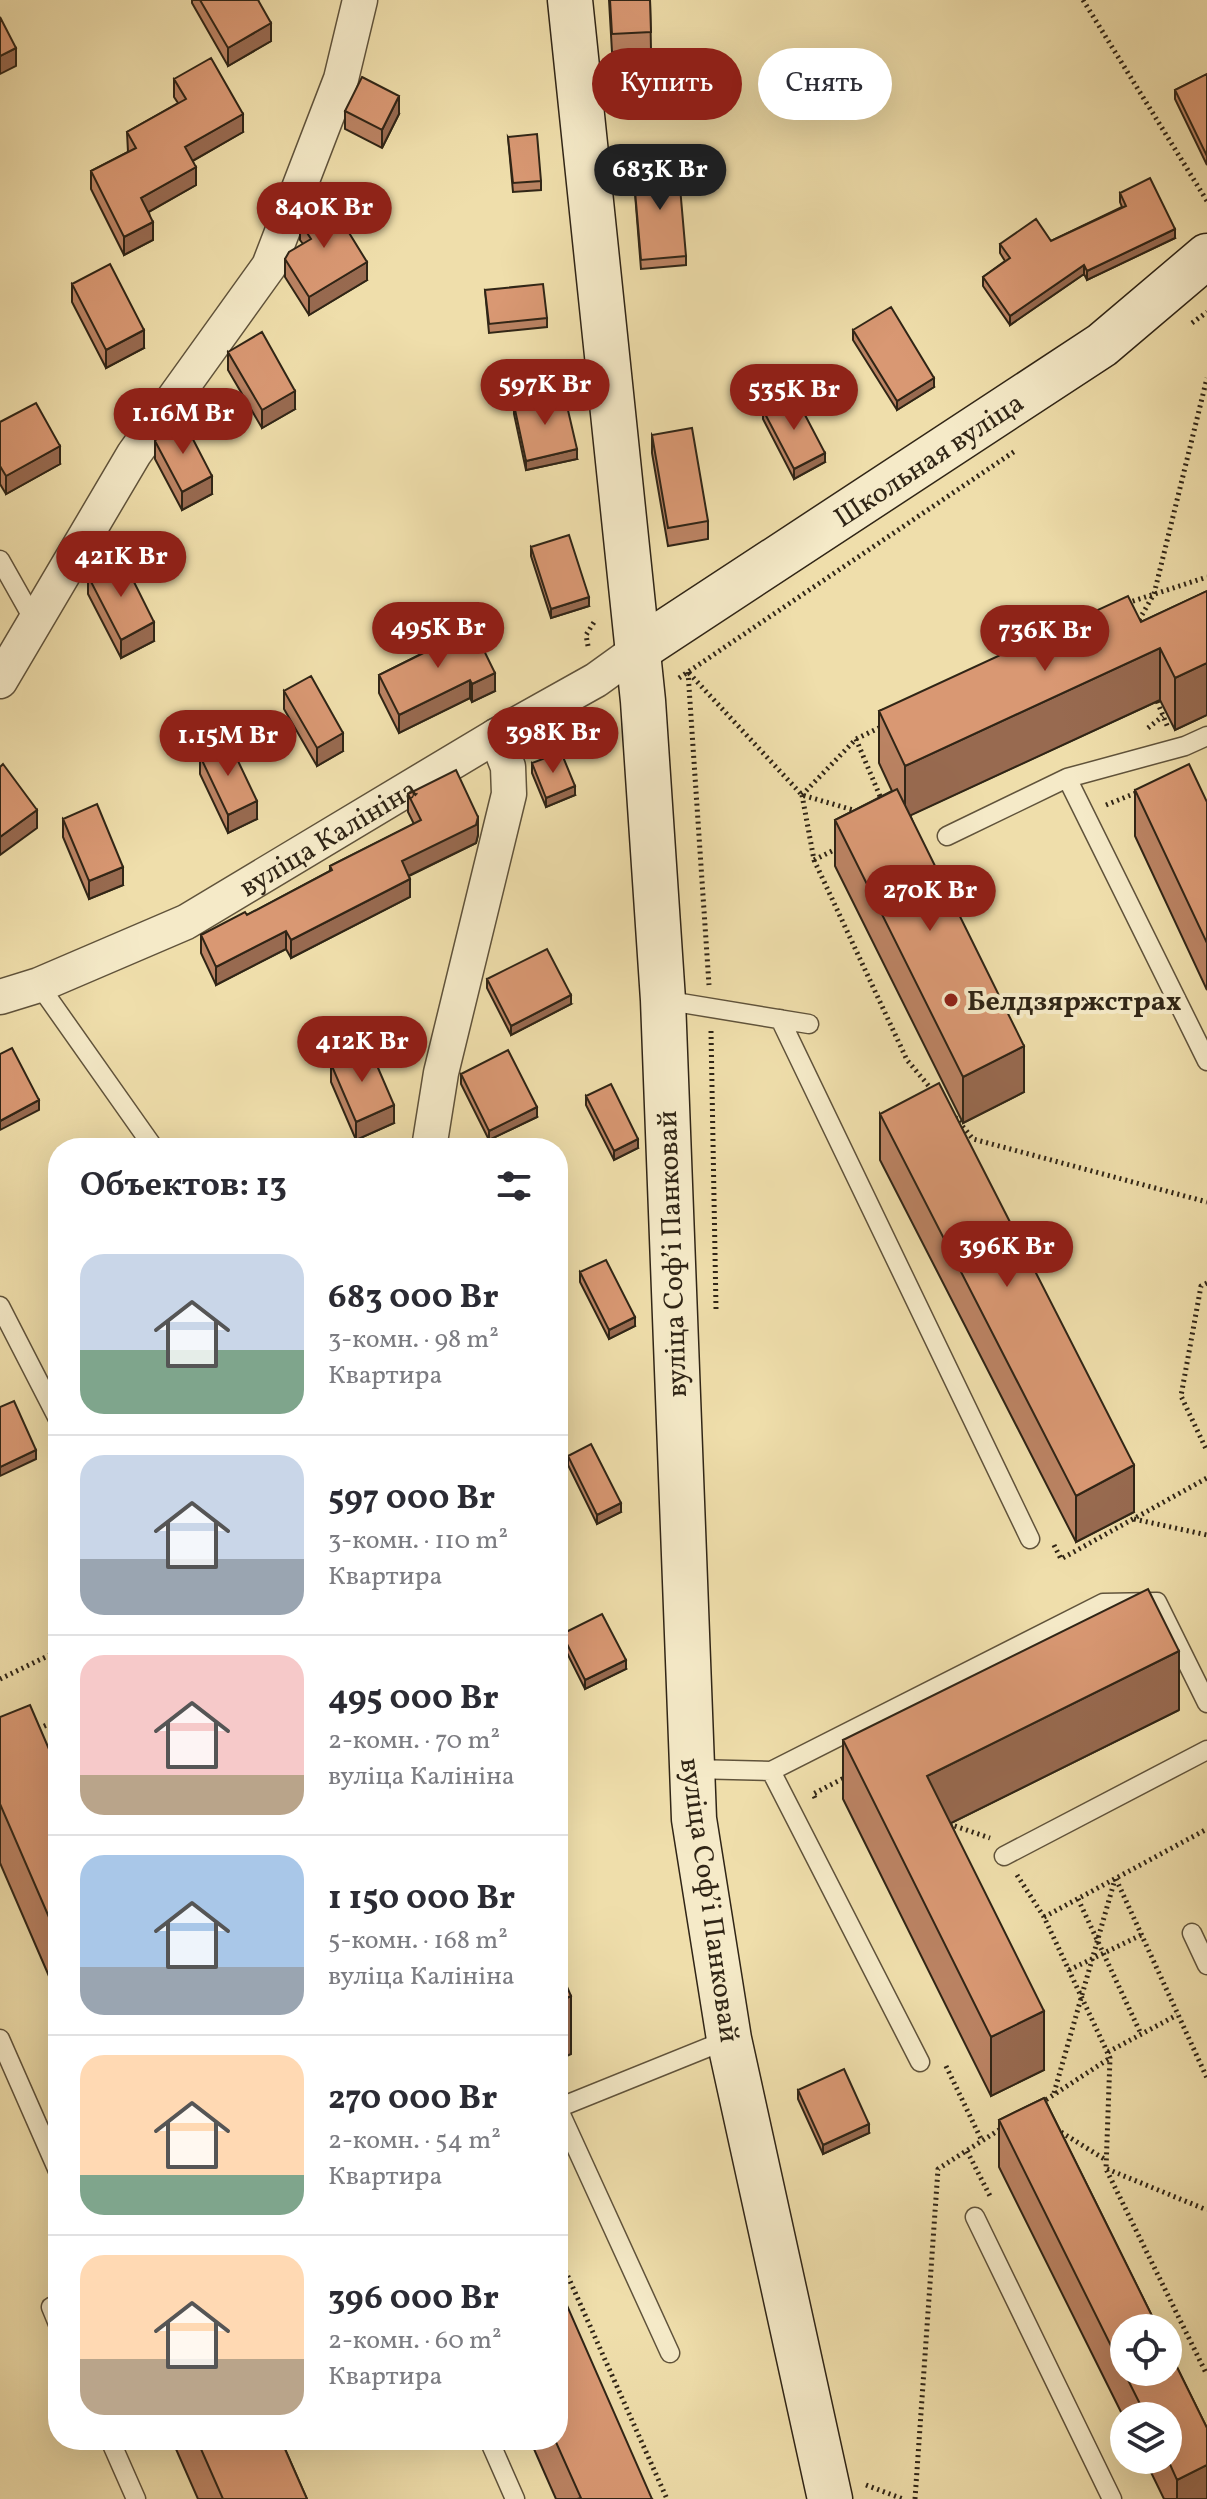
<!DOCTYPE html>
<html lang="ru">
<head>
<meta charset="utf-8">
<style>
	:root { --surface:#fff; --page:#f7f7f7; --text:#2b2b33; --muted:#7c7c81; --line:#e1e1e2; --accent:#8f2418 }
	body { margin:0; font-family:Vollkorn,serif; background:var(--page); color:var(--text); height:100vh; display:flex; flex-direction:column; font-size:30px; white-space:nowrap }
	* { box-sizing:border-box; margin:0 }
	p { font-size:26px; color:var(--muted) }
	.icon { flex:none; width:44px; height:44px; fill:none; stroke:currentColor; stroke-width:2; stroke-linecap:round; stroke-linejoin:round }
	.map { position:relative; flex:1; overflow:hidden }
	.details { position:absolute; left:48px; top:1138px; width:520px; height:1312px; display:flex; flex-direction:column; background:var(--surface); border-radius:32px; box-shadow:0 8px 32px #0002 }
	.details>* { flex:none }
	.banner { position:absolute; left:592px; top:48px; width:494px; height:72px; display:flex; gap:16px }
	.controls { position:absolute; left:1110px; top:2314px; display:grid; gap:16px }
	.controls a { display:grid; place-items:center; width:72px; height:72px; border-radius:50%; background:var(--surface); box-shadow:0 8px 32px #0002; font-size:40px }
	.price { position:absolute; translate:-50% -68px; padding:0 18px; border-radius:28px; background:var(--accent); color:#fff; font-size:26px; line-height:52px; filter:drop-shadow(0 2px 4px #0008) }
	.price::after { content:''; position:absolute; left:50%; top:48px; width:24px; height:18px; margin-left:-12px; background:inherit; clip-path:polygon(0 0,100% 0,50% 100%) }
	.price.active { background:#222; color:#fff }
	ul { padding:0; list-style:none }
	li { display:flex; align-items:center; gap:24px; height:200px; padding:0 32px }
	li+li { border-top:2px solid var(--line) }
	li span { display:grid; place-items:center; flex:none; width:224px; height:160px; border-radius:24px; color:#555 }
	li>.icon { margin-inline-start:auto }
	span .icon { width:96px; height:96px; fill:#fffc; stroke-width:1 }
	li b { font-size:34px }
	h2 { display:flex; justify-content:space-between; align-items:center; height:96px; padding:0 32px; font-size:34px }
	.chip { padding:0 28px; border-radius:36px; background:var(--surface); box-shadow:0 8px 32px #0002; font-size:28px; line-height:72px }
	.chip.active { background:var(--accent); color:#fff }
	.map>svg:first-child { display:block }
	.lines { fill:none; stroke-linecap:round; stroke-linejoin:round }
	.lane-casing { stroke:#60533b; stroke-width:21 }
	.street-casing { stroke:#60533b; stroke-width:37 }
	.secondary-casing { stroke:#302516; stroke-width:47 }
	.path { stroke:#302516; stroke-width:5; stroke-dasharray:2 4; stroke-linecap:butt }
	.lane { stroke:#f5eac8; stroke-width:18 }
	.street { stroke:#f5eac8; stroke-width:34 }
	.secondary { stroke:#f5eac8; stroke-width:44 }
	.wall { fill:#bb8363; stroke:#302516; stroke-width:2 }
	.shaded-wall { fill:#986a50; stroke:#302516; stroke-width:2 }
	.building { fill:#d99873; stroke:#302516; stroke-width:2 }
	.poi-dot { fill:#8f2418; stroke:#f5eac8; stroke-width:3 }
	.labels { text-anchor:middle; stroke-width:8; stroke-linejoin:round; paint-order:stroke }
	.street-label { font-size:28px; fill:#302516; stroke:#f5eac8 }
	.poi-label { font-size:28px; font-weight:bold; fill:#302516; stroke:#f5eac8; text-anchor:start }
</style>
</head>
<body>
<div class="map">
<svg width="1207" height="2499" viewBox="0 0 1207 2499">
	<rect width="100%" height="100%" fill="#efdeab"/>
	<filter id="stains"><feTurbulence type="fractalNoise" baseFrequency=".0025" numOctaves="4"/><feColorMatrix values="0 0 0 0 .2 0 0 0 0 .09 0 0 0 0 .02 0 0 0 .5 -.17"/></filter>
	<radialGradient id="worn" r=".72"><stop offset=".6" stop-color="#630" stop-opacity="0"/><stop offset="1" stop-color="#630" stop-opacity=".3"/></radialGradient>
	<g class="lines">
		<defs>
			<path id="lane" d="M 0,560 L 35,622
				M 1207,736 L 1185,746 L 1067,778 L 1207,1061
				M 947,836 L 1067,778
				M 39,985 L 154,1148
				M 663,1000 L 809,1024
				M 780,1019 L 1030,1539
				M 0,1306 L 58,1419
				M 692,1769 L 771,1771 L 1103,1603 L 1157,1602 L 1207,1703
				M 771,1771 L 920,2062
				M 1004,1856 L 1207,1750
				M 1192,1933 L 1207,1965
				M 0,2039 L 58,2171
				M 558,2108 L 670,2353
				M 558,2108 L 729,2039
				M 975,2217 L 1112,2499
				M 58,2304 L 51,2307 L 58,2324
				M 110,2440 L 136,2499
				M 489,2440 L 515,2499"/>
			<g id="street">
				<path d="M 0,681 L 134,454 L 269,266 L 341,79 L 360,0"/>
				<path id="s1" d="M 0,997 L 39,985 L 186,922 L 496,736 L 596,680 L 639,649"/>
				<path d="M 429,1148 L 441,1073 L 509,794 L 508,767 L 496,736"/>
			</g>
			<g id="secondary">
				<path d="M 570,0 L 643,701 L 663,1000 L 694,1819 L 729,2039 L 830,2499"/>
				<path id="s2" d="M 639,649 L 1102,345 L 1207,256"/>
			</g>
		</defs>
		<use href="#lane" class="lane-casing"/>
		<use href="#street" class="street-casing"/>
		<use href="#secondary" class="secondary-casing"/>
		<path class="path" d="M 1083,0 L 1207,201
			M 1192,323 L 1207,312
			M 1127,603 L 1207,577
			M 1136,625 L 1154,594 L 1207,378
			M 588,646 L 586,635 L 596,619
			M 688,672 L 709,985
			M 689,673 L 802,795 L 860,812
			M 679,678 L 1015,451
			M 1155,696 L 1168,728
			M 1148,728 L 1163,716
			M 856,739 L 882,801
			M 802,795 L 814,860 L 907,1060 L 933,1091
			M 802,795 L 856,739 L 883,726
			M 1106,805 L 1138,792
			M 814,860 L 838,848
			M 711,1031 L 716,1309
			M 955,1117 L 973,1139 L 1207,1202
			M 1207,1283 L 1201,1286 L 1181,1396 L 1207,1451
			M 1134,1519 L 1207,1535
			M 1054,1545 L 1061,1559 L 1207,1478
			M 0,1679 L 58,1651
			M 33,1731 L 58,1720
			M 815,1798 L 813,1794 L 846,1777
			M 949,1824 L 990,1838
			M 1017,1875 L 1044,1917 L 1110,2058 L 1106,2169 L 1207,2375
			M 1116,1879 L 1207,2078
			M 1078,1899 L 1141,2034
			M 1044,1917 L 1207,1829
			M 1069,1970 L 1141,1935
			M 1108,2052 L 1177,2015
			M 946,2066 L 982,2141
			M 1054,2093 L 1115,1879
			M 1041,2103 L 1110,2058
			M 1056,2129 L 1106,2160
			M 967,2151 L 990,2196
			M 1107,2169 L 1207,2210
			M 558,2254 L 667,2499
			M 866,2485 L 903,2499
			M 915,2499 L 938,2169 L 1002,2128"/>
		<use href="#lane" class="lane"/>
		<use href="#street" class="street"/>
		<use href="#secondary" class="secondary"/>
	</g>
	<path class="wall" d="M 192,0 L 258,0 L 271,41 L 228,66 L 192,3 Z
		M 609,0 L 650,0 L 651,50 L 612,52 Z
		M 1207,74 L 1207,165 L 1175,99 L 1175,90 Z
		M 174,79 L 243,132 L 193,161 L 196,185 L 149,212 L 153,240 L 124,255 L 91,189 L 91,171 L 128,152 L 127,132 L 178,103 L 174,97 Z
		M 345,111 L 399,114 L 382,148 L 345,129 Z
		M 508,137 L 541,181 L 541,190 L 513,192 Z
		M 633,168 L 686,256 L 686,265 L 641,269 Z
		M 1120,193 L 1175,238 L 1087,280 L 1084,274 L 1010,325 L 983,286 L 983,277 L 1005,261 L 1000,253 L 1000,244 L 1051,241 L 1122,207 L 1120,202 Z
		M 300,222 L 367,280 L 309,315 L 285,277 L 285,259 L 303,244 L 300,240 Z
		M 72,284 L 144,348 L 106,368 L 72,302 Z
		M 485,290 L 547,318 L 547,327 L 489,333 Z
		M 853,330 L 934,387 L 897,410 L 853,340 Z
		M 228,352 L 295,409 L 262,428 L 228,370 Z
		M 514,405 L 577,459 L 526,470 L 514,414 Z
		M 763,410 L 825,462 L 794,479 L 763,419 Z
		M 0,422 L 60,464 L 6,494 L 0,484 Z
		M 652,435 L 708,521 L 708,539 L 668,546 L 652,453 Z
		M 155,441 L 212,494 L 182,510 L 155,459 Z
		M 531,547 L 589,606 L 551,618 L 531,556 Z
		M 88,576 L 154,641 L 121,658 L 88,594 Z
		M 1207,591 L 1207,715 L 1175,730 L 1160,700 L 910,815 L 1024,1092 L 963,1123 L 835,866 L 835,820 L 892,791 L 879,763 L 879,711 L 1141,622 Z
		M 447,633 L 495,691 L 472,702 L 470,698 L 399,733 L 379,693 L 379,675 L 447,641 Z
		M 284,691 L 343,751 L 317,766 L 284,709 Z
		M 200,756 L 257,819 L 228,833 L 200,774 Z
		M 532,763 L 575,795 L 546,807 L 532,773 Z
		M 1135,790 L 1207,802 L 1207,990 L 1135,836 Z
		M 408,794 L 478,835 L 476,843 L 409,876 L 410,897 L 291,958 L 286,949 L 216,985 L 201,953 L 201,935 L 247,915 L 330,871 L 330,866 L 414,824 L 408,812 Z
		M 63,819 L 123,885 L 89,899 L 63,837 Z
		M 487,979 L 571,1004 L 511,1035 L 487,988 Z
		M 331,1064 L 394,1123 L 356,1140 L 331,1082 Z
		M 461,1074 L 537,1117 L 489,1140 L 461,1084 Z
		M 586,1096 L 638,1148 L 614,1160 L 586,1105 Z
		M 880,1114 L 1134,1512 L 1076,1542 L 880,1160 Z
		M 580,1272 L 635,1326 L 609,1339 L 580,1282 Z
		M 568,1456 L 621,1512 L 597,1524 L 568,1465 Z
		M 562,1634 L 626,1669 L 585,1689 L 562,1643 Z
		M 1179,1710 L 951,1823 L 1044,2070 L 991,2096 L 843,1799 L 843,1740 Z
		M 0,1717 L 58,1770 L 58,1997 L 0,1863 Z
		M 798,2090 L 869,2133 L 823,2154 L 798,2099 Z
		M 1044,2098 L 1158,2328 L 1124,2328 L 1124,2372 L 1168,2372 L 1168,2349 L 1207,2428 L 1207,2499 L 1164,2499 L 1145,2460 L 1168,2460 L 1168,2416 L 1124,2416 L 1124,2418 L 999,2167 L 999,2120 Z
		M 172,2440 L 281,2440 L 307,2499 L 198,2499 Z
		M 530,2440 L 558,2440 L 652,2499 L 556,2499 Z"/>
	<path class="shaded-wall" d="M 271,23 L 271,41 L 228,66 L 228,48 Z
		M 16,48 L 16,66 L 0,74 L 0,56 Z
		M 399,96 L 399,114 L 382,148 L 382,130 Z
		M 243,114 L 243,132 L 185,165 L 185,147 Z
		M 196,167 L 196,185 L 141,216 L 141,198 Z
		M 153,222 L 153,240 L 124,255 L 124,237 Z
		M 1175,229 L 1175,238 L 1087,280 L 1087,271 Z
		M 367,262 L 367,280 L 309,315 L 309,297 Z
		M 1084,265 L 1084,274 L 1010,325 L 1010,316 Z
		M 144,330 L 144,348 L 106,368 L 106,350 Z
		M 934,378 L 934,387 L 897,410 L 897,401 Z
		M 295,391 L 295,409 L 262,428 L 262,410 Z
		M 60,446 L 60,464 L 6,494 L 6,476 Z
		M 577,449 L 577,459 L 526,470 L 526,461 Z
		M 825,453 L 825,462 L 794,479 L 794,469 Z
		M 212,476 L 212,494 L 182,510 L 182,492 Z
		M 589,597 L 589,606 L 551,618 L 551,609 Z
		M 154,622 L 154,641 L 121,658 L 121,640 Z
		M 1160,648 L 1160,700 L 905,818 L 905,766 Z
		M 1207,663 L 1207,715 L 1175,730 L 1175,678 Z
		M 495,673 L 495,691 L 472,702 L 472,684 Z
		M 470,680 L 470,698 L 399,733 L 399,715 Z
		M 343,733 L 343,751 L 317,766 L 317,748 Z
		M 575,786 L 575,795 L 546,807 L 546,798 Z
		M 257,801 L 257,819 L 228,833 L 228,815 Z
		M 37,810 L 37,828 L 0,855 L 0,837 Z
		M 478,817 L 478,835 L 476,843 L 402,879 L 402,861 Z
		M 123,867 L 123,885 L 89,899 L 89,881 Z
		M 410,879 L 410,897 L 291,958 L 291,940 Z
		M 286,931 L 286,949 L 216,985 L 216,967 Z
		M 571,995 L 571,1004 L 511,1035 L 511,1026 Z
		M 1024,1046 L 1024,1092 L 963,1123 L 963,1077 Z
		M 39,1100 L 39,1110 L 0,1130 L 0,1121 Z
		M 394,1105 L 394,1123 L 356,1140 L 356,1122 Z
		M 537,1107 L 537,1117 L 489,1140 L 489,1131 Z
		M 638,1139 L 638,1148 L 614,1160 L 614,1151 Z
		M 635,1317 L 635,1326 L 609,1339 L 609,1330 Z
		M 36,1450 L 36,1459 L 0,1476 L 0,1467 Z
		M 1134,1465 L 1134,1512 L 1076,1542 L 1076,1496 Z
		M 621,1503 L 621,1512 L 597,1524 L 597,1515 Z
		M 1179,1651 L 1179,1710 L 927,1835 L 927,1776 Z
		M 626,1660 L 626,1669 L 585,1689 L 585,1680 Z
		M 571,1996 L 571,2054 L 558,2060 L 558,2002 Z
		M 1044,2011 L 1044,2070 L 991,2096 L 991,2037 Z
		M 869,2124 L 869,2133 L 823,2154 L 823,2145 Z
		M 1207,2465 L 1207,2499 L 1177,2499 L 1177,2480 Z"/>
	<path class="building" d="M 200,0 L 258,0 L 271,23 L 228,48 Z
		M 610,0 L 650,0 L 651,32 L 612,34 Z
		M 0,17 L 16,48 L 0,56 Z
		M 211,58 L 243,114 L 185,147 L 196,167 L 141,198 L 153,222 L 124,237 L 91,171 L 136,148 L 127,132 L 186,99 L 174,79 Z
		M 1207,74 L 1207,156 L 1175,90 Z
		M 362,77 L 399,96 L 382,130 L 345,111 Z
		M 537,134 L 541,181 L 513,183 L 508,137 Z
		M 678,164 L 686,256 L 641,260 L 633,168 Z
		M 1150,178 L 1175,229 L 1087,271 L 1084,265 L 1010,316 L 983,277 L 1010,258 L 1000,244 L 1036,219 L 1051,241 L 1126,206 L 1120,193 Z
		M 327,197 L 367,262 L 309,297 L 285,259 L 289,252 L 311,239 L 300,222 L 305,210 Z
		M 110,264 L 144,330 L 106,350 L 72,284 Z
		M 543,284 L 547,318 L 489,324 L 485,290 Z
		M 891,307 L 934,378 L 897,401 L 853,330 Z
		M 262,332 L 295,391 L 262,410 L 228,352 Z
		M 564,393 L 577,449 L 526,461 L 514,405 Z
		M 794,394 L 825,453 L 794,469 L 763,410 Z
		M 36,403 L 60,446 L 6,476 L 0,466 L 0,422 Z
		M 183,420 L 212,476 L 182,492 L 155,441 L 163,430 Z
		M 692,428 L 708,521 L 668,528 L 652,435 Z
		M 569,535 L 589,597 L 551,609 L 531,547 Z
		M 122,558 L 154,622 L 121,640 L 88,576 Z
		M 1207,591 L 1207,663 L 1175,678 L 1160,648 L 905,766 L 879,711 L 1128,596 L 1141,622 Z
		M 470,622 L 495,673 L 472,684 L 470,680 L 399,715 L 379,675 L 450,640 L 447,633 Z
		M 311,676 L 343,733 L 317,748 L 284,691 Z
		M 229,742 L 257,801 L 228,815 L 200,756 Z
		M 561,752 L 575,786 L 546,798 L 532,763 Z
		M 3,764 L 37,810 L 0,837 L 0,767 Z
		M 1189,764 L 1207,802 L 1207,943 L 1135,790 Z
		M 456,770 L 478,817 L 476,825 L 402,861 L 410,879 L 291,940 L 286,931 L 216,967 L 201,935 L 245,912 L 247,915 L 332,870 L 330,866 L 421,820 L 408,794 Z
		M 897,789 L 1024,1046 L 963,1077 L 835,820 Z
		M 97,804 L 123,867 L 89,881 L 63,819 Z
		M 547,949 L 571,995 L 511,1026 L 487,979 Z
		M 369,1047 L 394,1105 L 356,1122 L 331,1064 Z
		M 12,1048 L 39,1100 L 0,1121 L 0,1054 Z
		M 508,1050 L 537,1107 L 489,1131 L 461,1074 Z
		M 939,1083 L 1134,1465 L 1076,1496 L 880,1114 Z
		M 611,1084 L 638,1139 L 614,1151 L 586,1096 Z
		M 606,1260 L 635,1317 L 609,1330 L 580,1272 Z
		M 14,1401 L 36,1450 L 0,1467 L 0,1407 Z
		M 591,1444 L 621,1503 L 597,1515 L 568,1456 Z
		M 1148,1589 L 1179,1651 L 927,1776 L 1044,2011 L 991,2037 L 843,1740 Z
		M 602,1614 L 626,1660 L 585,1680 L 562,1634 Z
		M 30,1705 L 58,1770 L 58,1938 L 0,1804 L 0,1717 Z
		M 558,1966 L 571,1996 L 558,2002 Z
		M 844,2069 L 869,2124 L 823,2145 L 798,2090 Z
		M 1044,2098 L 1158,2328 L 1124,2328 L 1124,2372 L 999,2120 Z
		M 558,2285 L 652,2499 L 577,2499 L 581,2498 L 555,2440 L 558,2440 Z
		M 1168,2349 L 1207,2428 L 1207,2465 L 1177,2480 L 1168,2460 L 1168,2416 L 1146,2416 L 1124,2372 L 1168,2372 Z
		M 197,2440 L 281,2440 L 307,2499 L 223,2499 Z"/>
	<circle class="poi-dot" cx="951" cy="1000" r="8"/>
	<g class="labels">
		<g class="street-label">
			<text dy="10" stroke="none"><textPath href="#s2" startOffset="346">Школьная вуліца</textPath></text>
			<text dy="10" stroke="none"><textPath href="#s1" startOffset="366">вуліца Калініна</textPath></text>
			<text transform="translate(671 1254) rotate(-92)" y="10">вуліца Софʼі Панковай</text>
			<text transform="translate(711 1900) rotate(82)" y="10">вуліца Софʼі Панковай</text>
		</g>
		<g class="poi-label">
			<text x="967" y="1010">Белдзяржстрах</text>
		</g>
	</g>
	<rect width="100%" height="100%" filter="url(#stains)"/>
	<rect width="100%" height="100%" fill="url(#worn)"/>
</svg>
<div class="controls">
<a><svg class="icon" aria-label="locate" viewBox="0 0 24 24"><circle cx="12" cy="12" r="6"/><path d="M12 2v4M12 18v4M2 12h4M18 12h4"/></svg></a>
<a><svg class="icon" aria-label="layers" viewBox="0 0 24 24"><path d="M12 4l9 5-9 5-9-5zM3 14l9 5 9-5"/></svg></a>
</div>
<b class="price active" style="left:660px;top:212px">683K Br</b>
<b class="price" style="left:324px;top:250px">840K Br</b>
<b class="price" style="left:545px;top:427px">597K Br</b>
<b class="price" style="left:794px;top:432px">535K Br</b>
<b class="price" style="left:183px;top:456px">1.16M Br</b>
<b class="price" style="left:121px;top:599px">421K Br</b>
<b class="price" style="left:438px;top:670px">495K Br</b>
<b class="price" style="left:1045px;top:673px">736K Br</b>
<b class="price" style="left:553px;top:775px">398K Br</b>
<b class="price" style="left:228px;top:778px">1.15M Br</b>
<b class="price" style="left:930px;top:933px">270K Br</b>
<b class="price" style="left:362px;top:1084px">412K Br</b>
<b class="price" style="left:1007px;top:1289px">396K Br</b>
<div class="banner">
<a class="chip active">Купить</a>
<a class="chip">Снять</a>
</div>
<section class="details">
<h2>Объектов: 13<svg class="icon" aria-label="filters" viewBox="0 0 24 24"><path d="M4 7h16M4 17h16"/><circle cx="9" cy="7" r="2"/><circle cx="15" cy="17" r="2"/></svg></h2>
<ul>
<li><span style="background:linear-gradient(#c9d6e8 60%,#7fa58c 0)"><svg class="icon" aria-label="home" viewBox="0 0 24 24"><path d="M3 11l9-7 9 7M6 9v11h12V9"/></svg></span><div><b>683 000 Br</b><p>3-комн. · 98 m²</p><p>Квартира</p></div></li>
<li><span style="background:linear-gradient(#c9d6e8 65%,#9aa5b1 0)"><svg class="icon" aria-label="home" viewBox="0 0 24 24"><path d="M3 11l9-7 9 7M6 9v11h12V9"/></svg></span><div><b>597 000 Br</b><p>3-комн. · 110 m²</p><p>Квартира</p></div></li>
<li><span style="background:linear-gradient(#f6c9c9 75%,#b9a48a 0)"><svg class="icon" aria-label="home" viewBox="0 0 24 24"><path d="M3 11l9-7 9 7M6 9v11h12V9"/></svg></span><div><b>495 000 Br</b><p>2-комн. · 70 m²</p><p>вуліца Калініна</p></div></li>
<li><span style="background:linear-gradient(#a9c7e8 70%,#9aa5b1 0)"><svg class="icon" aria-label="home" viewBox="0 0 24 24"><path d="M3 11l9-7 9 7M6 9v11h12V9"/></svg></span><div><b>1 150 000 Br</b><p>5-комн. · 168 m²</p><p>вуліца Калініна</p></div></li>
<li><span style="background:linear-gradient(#ffd9b3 75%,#7fa58c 0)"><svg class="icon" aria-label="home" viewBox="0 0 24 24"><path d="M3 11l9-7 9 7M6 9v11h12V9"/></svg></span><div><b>270 000 Br</b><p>2-комн. · 54 m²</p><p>Квартира</p></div></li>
<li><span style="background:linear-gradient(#ffd9b3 65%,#b9a48a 0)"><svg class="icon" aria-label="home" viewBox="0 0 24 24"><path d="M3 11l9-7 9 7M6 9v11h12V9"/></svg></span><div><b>396 000 Br</b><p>2-комн. · 60 m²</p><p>Квартира</p></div></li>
</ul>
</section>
</div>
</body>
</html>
